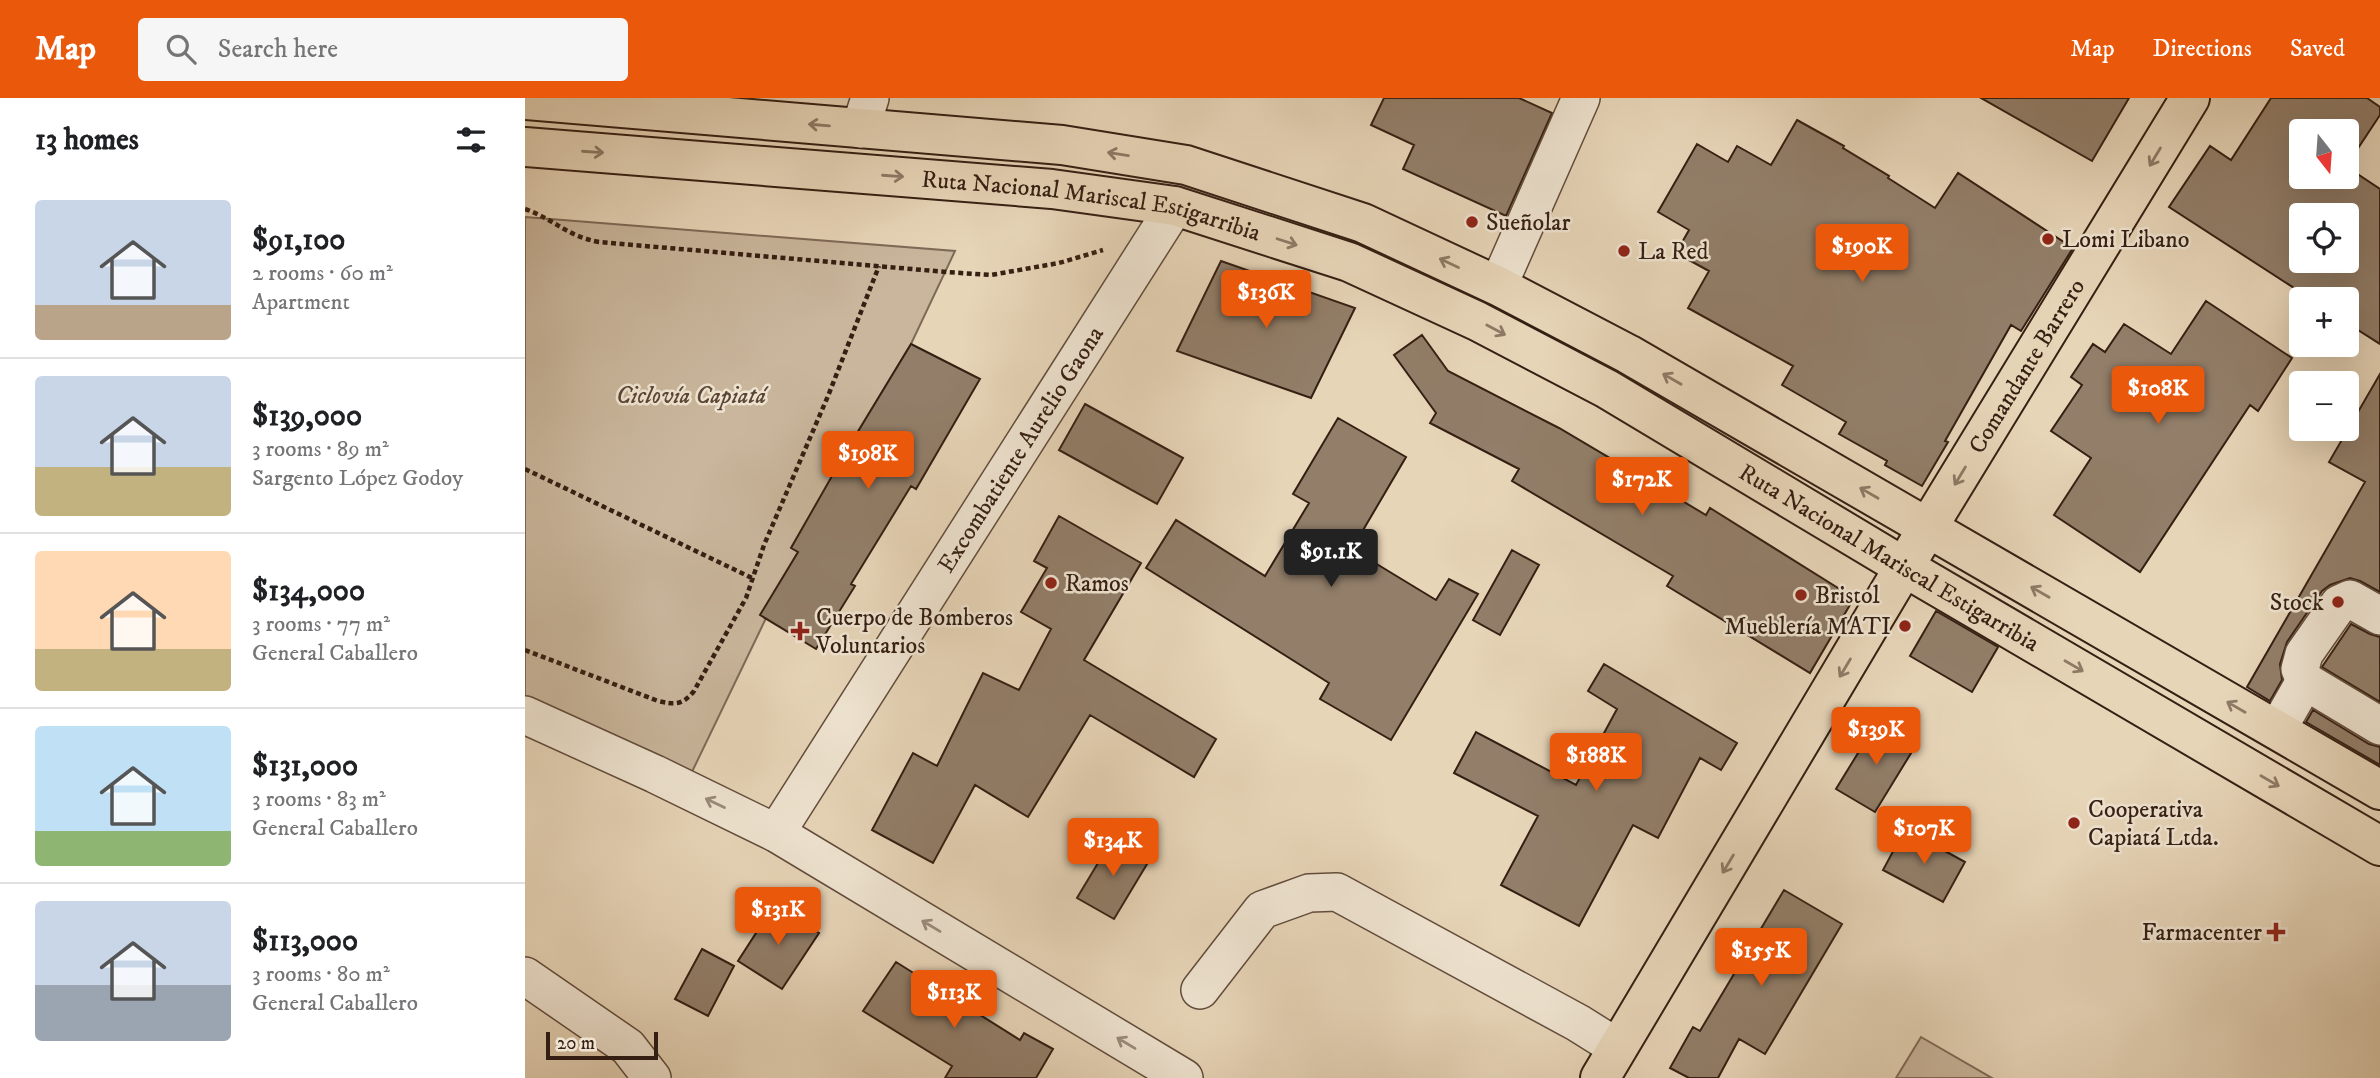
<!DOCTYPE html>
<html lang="en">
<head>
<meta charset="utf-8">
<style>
	:root { --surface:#fff; --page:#f6f6f6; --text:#202124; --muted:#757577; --line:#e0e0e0; --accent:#ea580c }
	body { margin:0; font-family:"IM FELL DW Pica",serif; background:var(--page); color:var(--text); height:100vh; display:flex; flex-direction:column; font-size:26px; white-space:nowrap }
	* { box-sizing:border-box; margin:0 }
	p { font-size:23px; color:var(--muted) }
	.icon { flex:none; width:38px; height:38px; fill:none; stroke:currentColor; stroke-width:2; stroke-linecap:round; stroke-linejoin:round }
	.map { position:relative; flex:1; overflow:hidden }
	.side { display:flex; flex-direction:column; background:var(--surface); width:525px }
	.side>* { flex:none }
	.needle { width:46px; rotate:163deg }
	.controls { position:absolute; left:1764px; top:21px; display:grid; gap:14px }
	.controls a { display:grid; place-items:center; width:70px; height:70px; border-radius:7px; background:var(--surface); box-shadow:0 7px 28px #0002; font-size:35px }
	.scale { position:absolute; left:21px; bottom:18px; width:112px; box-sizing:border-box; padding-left:7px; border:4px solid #351f13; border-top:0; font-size:19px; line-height:24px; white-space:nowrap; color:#351f13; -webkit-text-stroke:5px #efe4d1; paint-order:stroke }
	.price { position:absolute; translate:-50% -60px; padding:0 16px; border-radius:7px; background:var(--accent); color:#fff; font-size:23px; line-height:46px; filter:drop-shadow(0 2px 4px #0008) }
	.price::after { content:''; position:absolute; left:50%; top:42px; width:21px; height:16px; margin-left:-10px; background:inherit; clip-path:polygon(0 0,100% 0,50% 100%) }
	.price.active { background:#222; color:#fff }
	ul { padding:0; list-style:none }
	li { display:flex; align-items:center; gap:21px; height:175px; padding:0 35px }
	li+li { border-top:2px solid var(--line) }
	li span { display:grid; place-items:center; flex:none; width:196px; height:140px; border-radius:7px; color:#555 }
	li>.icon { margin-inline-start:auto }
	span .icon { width:84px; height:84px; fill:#fffc; stroke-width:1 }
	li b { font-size:30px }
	h2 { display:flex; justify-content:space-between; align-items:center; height:84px; padding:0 35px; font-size:30px }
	header { display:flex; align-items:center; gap:42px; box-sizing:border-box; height:98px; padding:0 35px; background:var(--accent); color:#fff }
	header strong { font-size:33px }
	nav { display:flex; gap:38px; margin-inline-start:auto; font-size:24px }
	.search { width:490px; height:63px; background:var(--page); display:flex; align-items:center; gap:18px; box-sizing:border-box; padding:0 24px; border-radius:7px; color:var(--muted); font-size:26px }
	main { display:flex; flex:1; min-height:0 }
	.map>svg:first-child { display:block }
	.green { fill:#c9b69c; stroke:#7f6a58; stroke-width:2 }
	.building { fill:#927e69; stroke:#351f13; stroke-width:2; fill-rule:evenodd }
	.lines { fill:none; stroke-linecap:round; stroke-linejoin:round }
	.minor-casing { stroke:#624c3c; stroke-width:40 }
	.major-casing { stroke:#351f13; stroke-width:42 }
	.highway-casing { stroke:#351f13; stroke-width:42 }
	.path { stroke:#351f13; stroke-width:4.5; stroke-dasharray:5 3.5; stroke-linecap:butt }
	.minor { stroke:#efe4d1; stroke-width:37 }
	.major { stroke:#e7d5b8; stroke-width:38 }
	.highway { stroke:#e7d5b8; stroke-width:38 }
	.oneway { stroke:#8e7a66 }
	.oneway2 { stroke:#9b8b7c }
	.poi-dot { fill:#8f2418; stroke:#efe4d1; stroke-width:2.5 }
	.labels { text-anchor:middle; stroke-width:5; stroke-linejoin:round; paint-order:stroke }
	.street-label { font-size:24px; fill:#351f13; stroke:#efe4d1 }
	.poi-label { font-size:24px; fill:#351f13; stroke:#efe4d1; text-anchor:start }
	.park-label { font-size:24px; font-style:italic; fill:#5a4535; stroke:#efe4d1 }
</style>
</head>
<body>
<header>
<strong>Map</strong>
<div class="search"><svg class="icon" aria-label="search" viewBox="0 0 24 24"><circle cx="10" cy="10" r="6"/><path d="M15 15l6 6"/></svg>Search here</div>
<nav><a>Map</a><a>Directions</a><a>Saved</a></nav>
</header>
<main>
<section class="side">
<h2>13 homes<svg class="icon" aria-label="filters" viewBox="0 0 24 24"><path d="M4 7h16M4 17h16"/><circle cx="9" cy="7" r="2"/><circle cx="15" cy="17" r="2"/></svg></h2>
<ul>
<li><span style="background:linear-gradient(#c9d6e8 75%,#b9a48a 0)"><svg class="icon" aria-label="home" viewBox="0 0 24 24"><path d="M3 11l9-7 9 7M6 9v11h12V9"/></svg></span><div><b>$91,100</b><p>2 rooms · 60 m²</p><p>Apartment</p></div></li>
<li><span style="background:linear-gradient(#c9d6e8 65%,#c2b280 0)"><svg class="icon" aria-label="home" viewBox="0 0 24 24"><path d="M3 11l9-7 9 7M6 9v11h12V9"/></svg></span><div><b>$139,000</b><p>3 rooms · 89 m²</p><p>Sargento López Godoy</p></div></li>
<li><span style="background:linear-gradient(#ffd9b3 70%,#c2b280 0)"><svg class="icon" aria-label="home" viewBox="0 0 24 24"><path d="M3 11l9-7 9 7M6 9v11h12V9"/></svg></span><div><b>$134,000</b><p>3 rooms · 77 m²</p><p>General Caballero</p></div></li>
<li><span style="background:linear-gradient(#bfe0f5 75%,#8fb573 0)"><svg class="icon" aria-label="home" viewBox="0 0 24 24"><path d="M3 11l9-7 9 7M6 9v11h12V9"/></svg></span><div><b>$131,000</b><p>3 rooms · 83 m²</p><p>General Caballero</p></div></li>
<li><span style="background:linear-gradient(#c9d6e8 60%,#9aa5b1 0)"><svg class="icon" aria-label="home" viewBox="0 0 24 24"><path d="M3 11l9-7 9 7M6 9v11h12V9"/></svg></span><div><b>$113,000</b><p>3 rooms · 80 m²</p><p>General Caballero</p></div></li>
</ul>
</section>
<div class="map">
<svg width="1855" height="980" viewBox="0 0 1855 980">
	<rect width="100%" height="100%" fill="#e7d5b8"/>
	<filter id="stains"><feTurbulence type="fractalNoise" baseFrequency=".00286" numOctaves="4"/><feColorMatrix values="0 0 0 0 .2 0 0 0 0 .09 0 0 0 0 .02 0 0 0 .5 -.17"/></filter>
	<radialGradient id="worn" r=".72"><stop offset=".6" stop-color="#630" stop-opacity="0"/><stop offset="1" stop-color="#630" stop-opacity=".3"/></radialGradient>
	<path class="green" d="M 0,119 L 430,153 L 386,246 L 323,350 L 165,678 L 0,615 Z
		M 1396,939 L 1467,980 L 1371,980 Z"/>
	<path class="building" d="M 859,0 L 994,0 L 1027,15 L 981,118 L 878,71 L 889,47 L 846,27 Z
		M 1456,0 L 1604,0 L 1567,63 Z
		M 1746,0 L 1842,0 L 1855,9 L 1855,17 L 1822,67 L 1822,33 L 1776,33 L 1776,79 L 1822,79 L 1822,69 L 1855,91 L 1855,246 L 1822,225 L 1822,201 L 1786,201 L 1644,109 L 1685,48 L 1706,62 ZM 1776,117 L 1822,117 L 1822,163 L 1776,163 Z
		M 1272,22 L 1319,48 L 1318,50 L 1364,78 L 1363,80 L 1410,110 L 1433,75 L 1548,150 L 1496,233 L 1486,227 L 1420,343 L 1423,344 L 1397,388 L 1360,367 L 1362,363 L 1314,336 L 1321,324 L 1257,287 L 1268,268 L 1163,210 L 1184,173 L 1151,155 L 1164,132 L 1133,114 L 1172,46 L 1203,64 L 1212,48 L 1246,67 Z
		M 696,163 L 830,210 L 786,300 L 652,253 Z
		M 1681,203 L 1767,260 L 1733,313 L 1725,307 L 1615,474 L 1529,417 L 1566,360 L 1526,333 L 1557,287 L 1546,279 L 1568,246 L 1580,254 L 1599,226 L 1646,256 Z
		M 897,237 L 923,273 L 1034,330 L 1181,417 L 1185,410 L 1329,500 L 1285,575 L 1142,488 L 1148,478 L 987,383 L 994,371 L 905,325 L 911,315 L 869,257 Z
		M 386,246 L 455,281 L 391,391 L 386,388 L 326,486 L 330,488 L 291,551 L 235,517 L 273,454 L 266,450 L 323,350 Z
		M 1855,276 L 1855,494 L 1835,483 L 1825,480 L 1805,487 L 1797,493 L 1762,544 L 1755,566 L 1757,582 L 1745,603 L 1722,589 L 1840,384 L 1804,364 Z
		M 560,306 L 658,360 L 632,406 L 534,352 Z
		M 813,320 L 881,359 L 827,451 L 911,502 L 924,481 L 953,496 L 866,642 L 795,601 L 804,585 L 621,470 L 651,422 L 740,478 L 784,405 L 768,396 Z
		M 534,418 L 616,465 L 559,562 L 691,641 L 669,679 L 565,617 L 503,719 L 450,687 L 408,765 L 347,732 L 388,655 L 412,668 L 458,575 L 494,592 L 526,531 L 496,514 L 522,470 L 509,463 Z
		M 987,452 L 1014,467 L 975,537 L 948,522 Z
		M 1411,513 L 1473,549 L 1447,594 L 1385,558 Z
		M 1826,526 L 1845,536 L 1855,539 L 1855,604 L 1797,569 Z
		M 1079,566 L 1212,645 L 1196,672 L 1175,660 L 1133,740 L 1108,727 L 1054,828 L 976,787 L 1013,718 L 929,675 L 951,634 L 1051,687 L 1092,611 L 1063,593 Z
		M 1788,612 L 1844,646 L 1855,649 L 1855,667 L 1781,624 Z
		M 1352,624 L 1391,647 L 1350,714 L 1311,691 Z
		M 1380,731 L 1440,764 L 1418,804 L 1358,772 Z
		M 588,740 L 625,761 L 589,821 L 552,800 Z
		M 1259,792 L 1317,826 L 1240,956 L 1214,941 L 1193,980 L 1164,980 L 1145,970 L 1168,929 L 1175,933 Z
		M 249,807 L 294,835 L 257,891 L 213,863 Z
		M 177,851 L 209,868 L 183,918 L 150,901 Z
		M 371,864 L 495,942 L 499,935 L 528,951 L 511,980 L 420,980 L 427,968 L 338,913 Z"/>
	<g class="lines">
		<defs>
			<g id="minor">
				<path d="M 335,31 L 345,0"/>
				<path d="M 973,188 L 1056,0"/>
				<path d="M 1855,518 L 1825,501 L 1814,506 L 1779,556 L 1775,571 L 1780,583 L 1855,628"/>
				<path d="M 0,617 L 130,676 L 251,735 L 659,980"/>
				<path d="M 1752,632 L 1780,583"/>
				<path id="s1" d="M 251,735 L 650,108"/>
				<path d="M 0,878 L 103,949 L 127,980"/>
				<path d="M 675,892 L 737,812 L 784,795 L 812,794 L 1053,925 L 1093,950"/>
			</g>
			<g id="major">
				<path id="s2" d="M 1075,980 L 1403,429 L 1665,0"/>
			</g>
			<g id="highway">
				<path d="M 0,2 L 537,47 L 661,67 L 838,125 L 973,188 L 1103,256 L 1855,692"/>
				<path id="s3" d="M 0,49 L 527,91 L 650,108 L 824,164 L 952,223 L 1082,291 L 1379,469 L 1855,748"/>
			</g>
		</defs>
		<use href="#minor" class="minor-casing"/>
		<use href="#major" class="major-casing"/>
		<use href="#highway" class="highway-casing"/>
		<path class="path" d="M 0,111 C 29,121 41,138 74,144 L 421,174 L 466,177 L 534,165 L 578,152
			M 0,371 L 227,480
			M 0,552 L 133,603 C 150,607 158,607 169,593 L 221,500 L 239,447 L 303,298 L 354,168"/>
		<use href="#minor" class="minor"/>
		<use href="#major" class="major"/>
		<use href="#highway" class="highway"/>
	</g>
	<defs><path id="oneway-shaft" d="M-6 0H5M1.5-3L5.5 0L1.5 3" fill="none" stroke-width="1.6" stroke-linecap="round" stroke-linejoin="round" transform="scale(1.75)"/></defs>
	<g class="oneway">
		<use href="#oneway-shaft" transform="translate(294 27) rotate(-175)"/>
		<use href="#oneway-shaft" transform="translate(68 54) rotate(4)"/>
		<use href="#oneway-shaft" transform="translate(593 56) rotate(-171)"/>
		<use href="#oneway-shaft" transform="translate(1630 59) rotate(121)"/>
		<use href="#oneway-shaft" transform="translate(368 78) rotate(4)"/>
		<use href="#oneway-shaft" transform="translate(762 144) rotate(18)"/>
		<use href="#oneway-shaft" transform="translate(924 165) rotate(-155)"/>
		<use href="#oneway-shaft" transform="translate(971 232) rotate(28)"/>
		<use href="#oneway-shaft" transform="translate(1147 281) rotate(-150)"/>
		<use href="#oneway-shaft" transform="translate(1435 378) rotate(121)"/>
		<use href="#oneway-shaft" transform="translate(1344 395) rotate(-150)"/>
		<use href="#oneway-shaft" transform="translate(1515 494) rotate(-150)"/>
		<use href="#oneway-shaft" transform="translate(1549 568) rotate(30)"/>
		<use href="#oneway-shaft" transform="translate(1320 570) rotate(121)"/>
		<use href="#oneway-shaft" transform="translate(1711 609) rotate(-150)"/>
		<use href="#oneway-shaft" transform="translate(1745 683) rotate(30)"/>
		<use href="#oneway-shaft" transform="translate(1203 766) rotate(121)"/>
	</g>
	<g class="oneway2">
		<use href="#oneway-shaft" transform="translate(190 705) rotate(-154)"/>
		<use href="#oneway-shaft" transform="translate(406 828) rotate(-149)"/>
		<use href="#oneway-shaft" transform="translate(601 945) rotate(-149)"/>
	</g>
	<g class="poi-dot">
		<circle cx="947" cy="124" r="7"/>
		<circle cx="1523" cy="141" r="7"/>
		<circle cx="1099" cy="153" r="7"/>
		<circle cx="526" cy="485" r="7"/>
		<circle cx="1276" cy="497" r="7"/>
		<circle cx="1813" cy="504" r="7"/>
		<circle cx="1380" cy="528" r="7"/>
		<path d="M271.5 522.5h7v7h7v7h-7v7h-7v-7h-7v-7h7z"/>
		<circle cx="1549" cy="725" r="7"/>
		<path d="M1747.5 823.5h7v7h7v7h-7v7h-7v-7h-7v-7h7z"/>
	</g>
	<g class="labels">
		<g class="street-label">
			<text dy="8" stroke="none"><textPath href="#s3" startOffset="570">Ruta Nacional Mariscal Estigarribia</textPath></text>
			<text dy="8" stroke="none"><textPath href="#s2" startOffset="830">Comandante Barrero</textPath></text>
			<text dy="8" stroke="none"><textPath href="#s1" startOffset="455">Excombatiente Aurelio Gaona</textPath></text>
			<text dy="8" stroke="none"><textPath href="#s3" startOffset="1452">Ruta Nacional Mariscal Estigarribia</textPath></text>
		</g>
		<g class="poi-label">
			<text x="961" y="132">Sueñolar</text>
			<text x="1537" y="149">Lomi Libano</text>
			<text x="1113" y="161">La Red</text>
			<text x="540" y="493">Ramos</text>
			<text x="1290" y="505">Bristol</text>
			<text x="1799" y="512" text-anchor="end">Stock</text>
			<text x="291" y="527">Cuerpo de Bomberos<tspan x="291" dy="28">Voluntarios</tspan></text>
			<text x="1366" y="536" text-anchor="end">Mueblería MATI</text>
			<text x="1563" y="719">Cooperativa<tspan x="1563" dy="28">Capiatá Ltda.</tspan></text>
			<text x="1737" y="842" text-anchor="end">Farmacenter</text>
		</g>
		<g class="park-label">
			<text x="166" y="305">Ciclovía Capiatá</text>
		</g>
	</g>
	<rect width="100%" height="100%" filter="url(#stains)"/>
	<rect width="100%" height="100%" fill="url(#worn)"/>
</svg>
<div class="controls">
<a><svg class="needle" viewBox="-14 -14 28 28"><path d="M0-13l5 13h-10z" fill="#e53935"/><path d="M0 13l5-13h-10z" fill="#757577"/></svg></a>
<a><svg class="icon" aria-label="locate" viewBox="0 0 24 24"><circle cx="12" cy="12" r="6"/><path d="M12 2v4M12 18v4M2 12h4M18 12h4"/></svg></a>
<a>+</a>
<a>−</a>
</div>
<div class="scale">20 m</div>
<b class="price" style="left:1337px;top:186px">$190K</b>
<b class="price" style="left:741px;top:232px">$136K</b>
<b class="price" style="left:1633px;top:328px">$108K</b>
<b class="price" style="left:343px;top:393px">$198K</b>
<b class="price" style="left:1117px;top:419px">$172K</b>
<b class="price active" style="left:806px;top:491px">$91.1K</b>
<b class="price" style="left:1351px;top:669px">$139K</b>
<b class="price" style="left:1071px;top:695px">$188K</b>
<b class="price" style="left:1399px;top:768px">$107K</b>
<b class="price" style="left:588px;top:780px">$134K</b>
<b class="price" style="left:253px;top:849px">$131K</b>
<b class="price" style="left:1236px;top:890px">$155K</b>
<b class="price" style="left:429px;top:932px">$113K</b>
</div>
</main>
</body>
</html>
